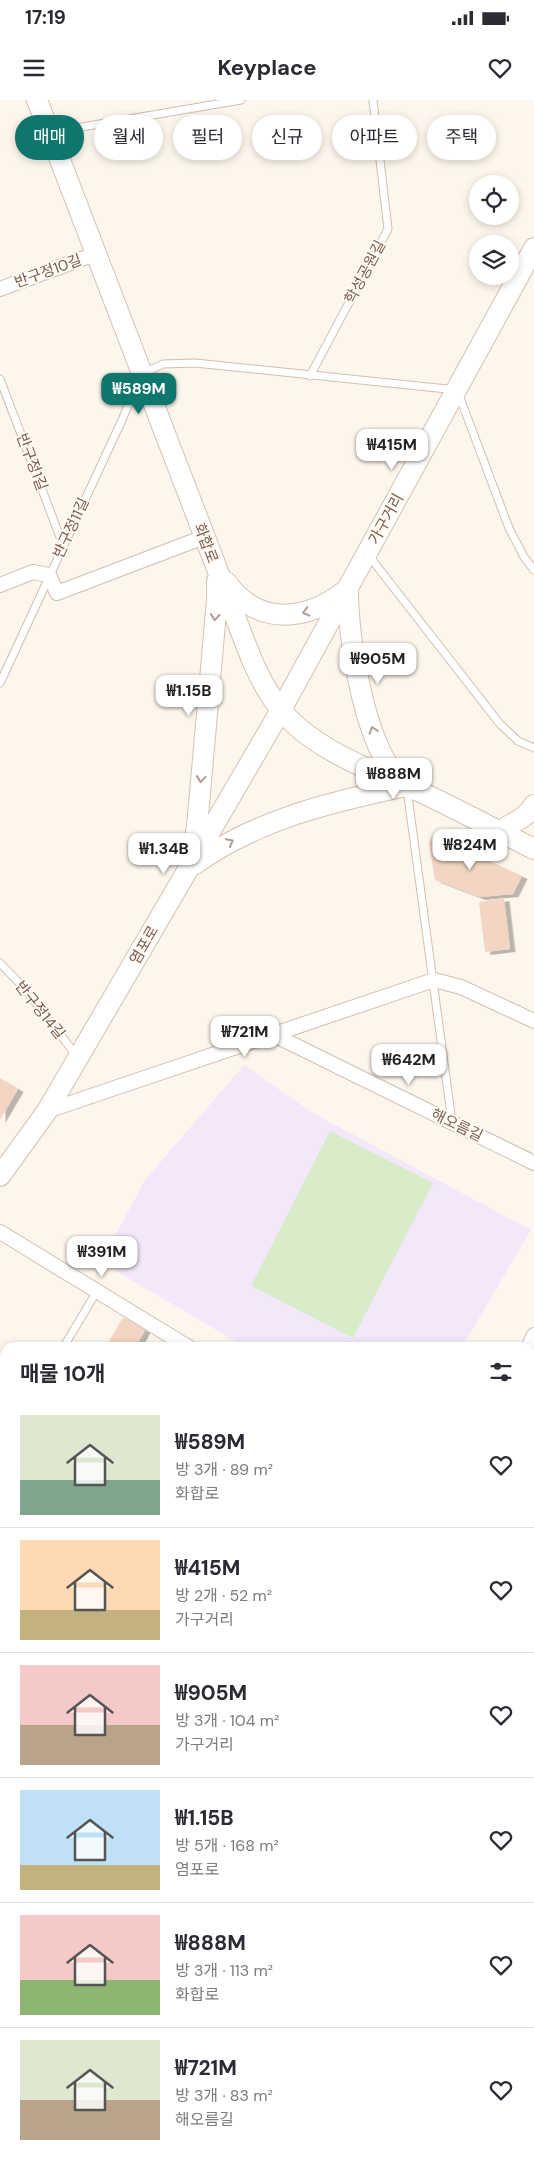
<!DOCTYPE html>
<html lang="ko">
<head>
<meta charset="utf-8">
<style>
	:root { --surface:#fff; --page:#f2f2f3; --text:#2b2b33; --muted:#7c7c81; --line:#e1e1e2; --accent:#0f766e }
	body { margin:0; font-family:"DM Sans","Noto Sans KR",sans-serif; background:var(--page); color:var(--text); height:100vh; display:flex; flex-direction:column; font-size:19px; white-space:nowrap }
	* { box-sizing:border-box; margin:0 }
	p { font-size:16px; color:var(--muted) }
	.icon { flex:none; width:28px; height:28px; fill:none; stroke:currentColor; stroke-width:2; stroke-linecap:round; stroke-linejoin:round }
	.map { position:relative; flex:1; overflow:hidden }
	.panel { position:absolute; left:0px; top:1242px; width:535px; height:821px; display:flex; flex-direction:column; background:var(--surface); border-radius:15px 15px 0 0; box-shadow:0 2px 8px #0003 }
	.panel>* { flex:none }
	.hud { position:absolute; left:15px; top:15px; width:505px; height:45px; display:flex; gap:10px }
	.fabs { position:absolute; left:469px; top:75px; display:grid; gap:10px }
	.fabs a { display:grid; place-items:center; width:50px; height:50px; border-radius:50%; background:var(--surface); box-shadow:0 2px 8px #0003; font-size:25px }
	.price { position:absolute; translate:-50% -42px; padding:0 11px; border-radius:10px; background:#fff; color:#222; font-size:16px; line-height:32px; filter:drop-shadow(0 1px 2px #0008) }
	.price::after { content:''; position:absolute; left:50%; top:30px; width:15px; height:11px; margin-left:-8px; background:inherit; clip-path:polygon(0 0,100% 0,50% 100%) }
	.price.on { background:var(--accent); color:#fff }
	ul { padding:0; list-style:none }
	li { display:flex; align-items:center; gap:15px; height:125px; padding:0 20px }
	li+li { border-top:1px solid var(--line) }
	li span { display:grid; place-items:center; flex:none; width:140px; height:100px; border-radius:0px; color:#555 }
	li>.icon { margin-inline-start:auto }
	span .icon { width:60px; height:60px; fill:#fffc; stroke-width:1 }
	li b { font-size:21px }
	h2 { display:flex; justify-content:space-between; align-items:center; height:60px; padding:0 20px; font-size:21px }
	.chip { padding:0 18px; border-radius:22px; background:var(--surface); box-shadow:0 2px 8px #0003; font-size:18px; line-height:45px }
	.chip.on { background:var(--accent); color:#fff }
	.status { display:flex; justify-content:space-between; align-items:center; height:35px; padding:0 25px; background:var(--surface); direction:ltr }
	.status svg { height:14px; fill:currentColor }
	header { display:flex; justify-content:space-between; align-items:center; height:65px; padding:0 20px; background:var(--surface); font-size:22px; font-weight:700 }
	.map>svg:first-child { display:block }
	.education { fill:#f3e8fa }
	.green { fill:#d8ecc9 }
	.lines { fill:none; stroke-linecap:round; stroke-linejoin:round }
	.stream { stroke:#a5d3da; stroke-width:4.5 }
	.building { fill:#f3d5c3; filter:url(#shadow) }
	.lane-casing { stroke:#d1beb0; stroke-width:9 }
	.street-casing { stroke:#d1beb0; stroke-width:16 }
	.secondary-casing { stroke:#d6c0b0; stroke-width:22 }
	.lane { stroke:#fff; stroke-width:7 }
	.street { stroke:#fff; stroke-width:14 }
	.secondary { stroke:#fff; stroke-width:20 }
	.oneway { stroke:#af9d94 }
	.labels { text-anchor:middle; stroke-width:4; stroke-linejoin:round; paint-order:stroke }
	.street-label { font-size:15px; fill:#7a5c4d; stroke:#fffaf3 }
</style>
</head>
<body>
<div class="status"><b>17:19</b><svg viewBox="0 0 49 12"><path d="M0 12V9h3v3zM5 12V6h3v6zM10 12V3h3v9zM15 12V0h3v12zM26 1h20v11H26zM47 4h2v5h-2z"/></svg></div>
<header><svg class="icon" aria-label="menu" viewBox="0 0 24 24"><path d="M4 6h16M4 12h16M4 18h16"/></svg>Keyplace<svg class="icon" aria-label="heart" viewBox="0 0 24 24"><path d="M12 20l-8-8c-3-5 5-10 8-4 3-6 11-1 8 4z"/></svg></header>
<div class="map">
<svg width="534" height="2063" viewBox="0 0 534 2063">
	<defs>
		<filter id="shadow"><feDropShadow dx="5.5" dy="3" stdDeviation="0" flood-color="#0004"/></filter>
	</defs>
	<rect width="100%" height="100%" fill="#fdf6ec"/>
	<path class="education" d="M 244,965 L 313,1013 L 531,1130 L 462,1247 L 245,1247 L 101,1162 L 145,1080 Z"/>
	<path class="green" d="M 330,1031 L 433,1083 L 353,1238 L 251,1186 Z
		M 0,1980 L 5,1990 L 5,2059 L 41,2059 L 44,2063 L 0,2063 Z"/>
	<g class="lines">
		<path class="stream" d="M 0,1830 L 5,1837
			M 127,2059 L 130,2063"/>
	</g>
	<path class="building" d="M 433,735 L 522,776 L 513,794 L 480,797 L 435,780 L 429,743 Z
		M 504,798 L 510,849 L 485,852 L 479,802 Z
		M 0,978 L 18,989 L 0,1020 Z
		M 123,1217 L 145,1230 L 135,1248 L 105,1248 Z
		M 0,1630 L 5,1632 L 5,1648 L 2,1655 L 0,1654 Z"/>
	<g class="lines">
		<defs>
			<path id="lane" d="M 52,32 L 241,0
				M 310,276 L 388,129 L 373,0
				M 0,279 L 63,445
				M 369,456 L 500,624 L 518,641 L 534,648
				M 0,583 L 122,320 L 141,274 L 163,264 L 195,263 L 457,290 L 509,428 L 524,457 L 534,470
				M 407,689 L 452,1022
				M 0,863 L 25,889 L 76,955
				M 63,1248 L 97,1191
				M 0,1355 L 5,1346
				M 530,1499 L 534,1491"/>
			<path id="street" d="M 0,189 L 95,154
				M 0,485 L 33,472 L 49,475 L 57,493 L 204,437
				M 272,934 L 534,1063
				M 47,1011 L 434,880 L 461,887 L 534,921
				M 0,1132 L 190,1248
				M 528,1248 L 534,1235
				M 0,1415 L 5,1418
				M 530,1454 L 534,1456
				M 0,1584 L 5,1574
				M 530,1682 L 534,1684
				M 530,1716 L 534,1707
				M 0,1732 L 5,1735
				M 0,1773 L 5,1782
				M 530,1988 L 534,1990
				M 160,2059 L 163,2063
				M 391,2059 L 400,2063
				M 366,2063 L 368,2059"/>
			<path id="secondary" d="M 37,0 L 229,500 C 243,536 256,580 281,610 C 314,651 378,673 425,694 C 462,712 498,731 534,749
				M 226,482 C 258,526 305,522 345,491
				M 348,491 C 348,539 365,651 403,683
				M 499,732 C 511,723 526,719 534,705
				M 192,753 L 197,727 L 217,500 L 217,481
				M 195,764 C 258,719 331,702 406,686
				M 0,1076 L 47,1011 L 281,610 L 534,148
				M 0,1923 L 5,1932
				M 63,2059 L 65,2063"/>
		</defs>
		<use href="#lane" class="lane-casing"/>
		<use href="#street" class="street-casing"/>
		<use href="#secondary" class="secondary-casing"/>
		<use href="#lane" class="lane"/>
		<use href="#street" class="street"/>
		<use href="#secondary" class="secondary"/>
	</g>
	<defs><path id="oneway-chevron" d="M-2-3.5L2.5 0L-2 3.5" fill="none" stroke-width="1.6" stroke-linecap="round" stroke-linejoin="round" transform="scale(1.25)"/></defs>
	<g class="oneway">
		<use href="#oneway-chevron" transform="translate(306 512) rotate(166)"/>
		<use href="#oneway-chevron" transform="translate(215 517) rotate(95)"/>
		<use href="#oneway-chevron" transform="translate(373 630) rotate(-108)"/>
		<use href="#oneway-chevron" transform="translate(201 679) rotate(95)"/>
		<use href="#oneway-chevron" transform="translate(230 742) rotate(-27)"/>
	</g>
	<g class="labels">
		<g class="street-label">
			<text transform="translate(48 171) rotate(-20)" y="5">반구정10길</text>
			<text transform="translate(365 172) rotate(-62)" y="5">학성공원길</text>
			<text transform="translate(32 362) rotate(69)" y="5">반구정1길</text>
			<text transform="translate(386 419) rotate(-61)" y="5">가구거리</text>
			<text transform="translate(71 428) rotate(-65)" y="5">반구정11길</text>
			<text transform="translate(206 443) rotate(69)" y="5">화합로</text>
			<text transform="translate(144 845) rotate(-60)" y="5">염포로</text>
			<text transform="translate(40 910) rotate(51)" y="5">반구정14길</text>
			<text transform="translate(457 1025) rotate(26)" y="5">해오름길</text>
		</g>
	</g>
</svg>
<div class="fabs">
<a><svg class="icon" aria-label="locate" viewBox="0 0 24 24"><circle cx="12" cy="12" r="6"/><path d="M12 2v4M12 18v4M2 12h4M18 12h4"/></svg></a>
<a><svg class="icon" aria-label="layers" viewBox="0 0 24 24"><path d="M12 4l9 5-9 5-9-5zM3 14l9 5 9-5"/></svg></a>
</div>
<b class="price on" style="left:139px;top:315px">₩589M</b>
<b class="price" style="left:392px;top:371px">₩415M</b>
<b class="price" style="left:378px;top:585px">₩905M</b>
<b class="price" style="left:189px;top:617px">₩1.15B</b>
<b class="price" style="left:394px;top:700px">₩888M</b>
<b class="price" style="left:470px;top:771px">₩824M</b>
<b class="price" style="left:164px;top:775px">₩1.34B</b>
<b class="price" style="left:245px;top:958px">₩721M</b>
<b class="price" style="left:409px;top:986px">₩642M</b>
<b class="price" style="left:102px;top:1178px">₩391M</b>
<div class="hud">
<a class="chip on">매매</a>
<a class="chip">월세</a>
<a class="chip">필터</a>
<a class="chip">신규</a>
<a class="chip">아파트</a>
<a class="chip">주택</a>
</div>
<section class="panel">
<h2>매물 10개<svg class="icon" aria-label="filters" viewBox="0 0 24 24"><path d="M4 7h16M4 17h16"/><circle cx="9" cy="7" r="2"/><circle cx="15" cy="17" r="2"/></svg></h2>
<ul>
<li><span style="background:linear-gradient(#dfe7d0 65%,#7fa58c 0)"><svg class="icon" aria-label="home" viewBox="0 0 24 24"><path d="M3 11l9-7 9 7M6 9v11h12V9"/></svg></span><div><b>₩589M</b><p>방 3개 · 89 m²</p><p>화합로</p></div><svg class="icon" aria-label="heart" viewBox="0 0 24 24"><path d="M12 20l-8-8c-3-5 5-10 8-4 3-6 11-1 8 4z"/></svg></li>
<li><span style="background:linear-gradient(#ffd9b3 70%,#c2b280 0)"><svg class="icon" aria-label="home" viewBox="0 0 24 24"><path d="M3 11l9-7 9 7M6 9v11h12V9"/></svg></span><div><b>₩415M</b><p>방 2개 · 52 m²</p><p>가구거리</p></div><svg class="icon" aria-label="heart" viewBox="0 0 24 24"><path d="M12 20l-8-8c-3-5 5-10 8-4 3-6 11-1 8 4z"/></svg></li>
<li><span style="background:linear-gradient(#f6c9c9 60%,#b9a48a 0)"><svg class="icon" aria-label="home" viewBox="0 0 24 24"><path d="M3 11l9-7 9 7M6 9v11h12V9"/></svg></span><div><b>₩905M</b><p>방 3개 · 104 m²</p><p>가구거리</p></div><svg class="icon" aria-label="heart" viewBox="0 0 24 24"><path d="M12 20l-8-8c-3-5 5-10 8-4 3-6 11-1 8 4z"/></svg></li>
<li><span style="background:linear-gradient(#bfe0f5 75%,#c2b280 0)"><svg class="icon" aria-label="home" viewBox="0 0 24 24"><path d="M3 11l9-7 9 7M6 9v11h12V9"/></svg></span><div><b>₩1.15B</b><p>방 5개 · 168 m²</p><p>염포로</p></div><svg class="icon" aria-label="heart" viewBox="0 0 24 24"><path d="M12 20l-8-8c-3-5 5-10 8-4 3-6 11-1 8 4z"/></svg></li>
<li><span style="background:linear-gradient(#f6c9c9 65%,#8fb573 0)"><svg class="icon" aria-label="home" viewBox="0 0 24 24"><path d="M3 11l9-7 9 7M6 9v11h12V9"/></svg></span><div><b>₩888M</b><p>방 3개 · 113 m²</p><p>화합로</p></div><svg class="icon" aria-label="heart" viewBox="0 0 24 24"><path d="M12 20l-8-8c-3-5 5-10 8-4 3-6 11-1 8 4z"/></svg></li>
<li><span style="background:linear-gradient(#dfe7d0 60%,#b9a48a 0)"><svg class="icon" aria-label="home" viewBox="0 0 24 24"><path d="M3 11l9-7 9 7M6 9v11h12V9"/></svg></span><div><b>₩721M</b><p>방 3개 · 83 m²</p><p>해오름길</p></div><svg class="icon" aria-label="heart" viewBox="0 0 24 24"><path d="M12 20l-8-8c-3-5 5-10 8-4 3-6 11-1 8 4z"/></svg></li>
</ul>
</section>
</div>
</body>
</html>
